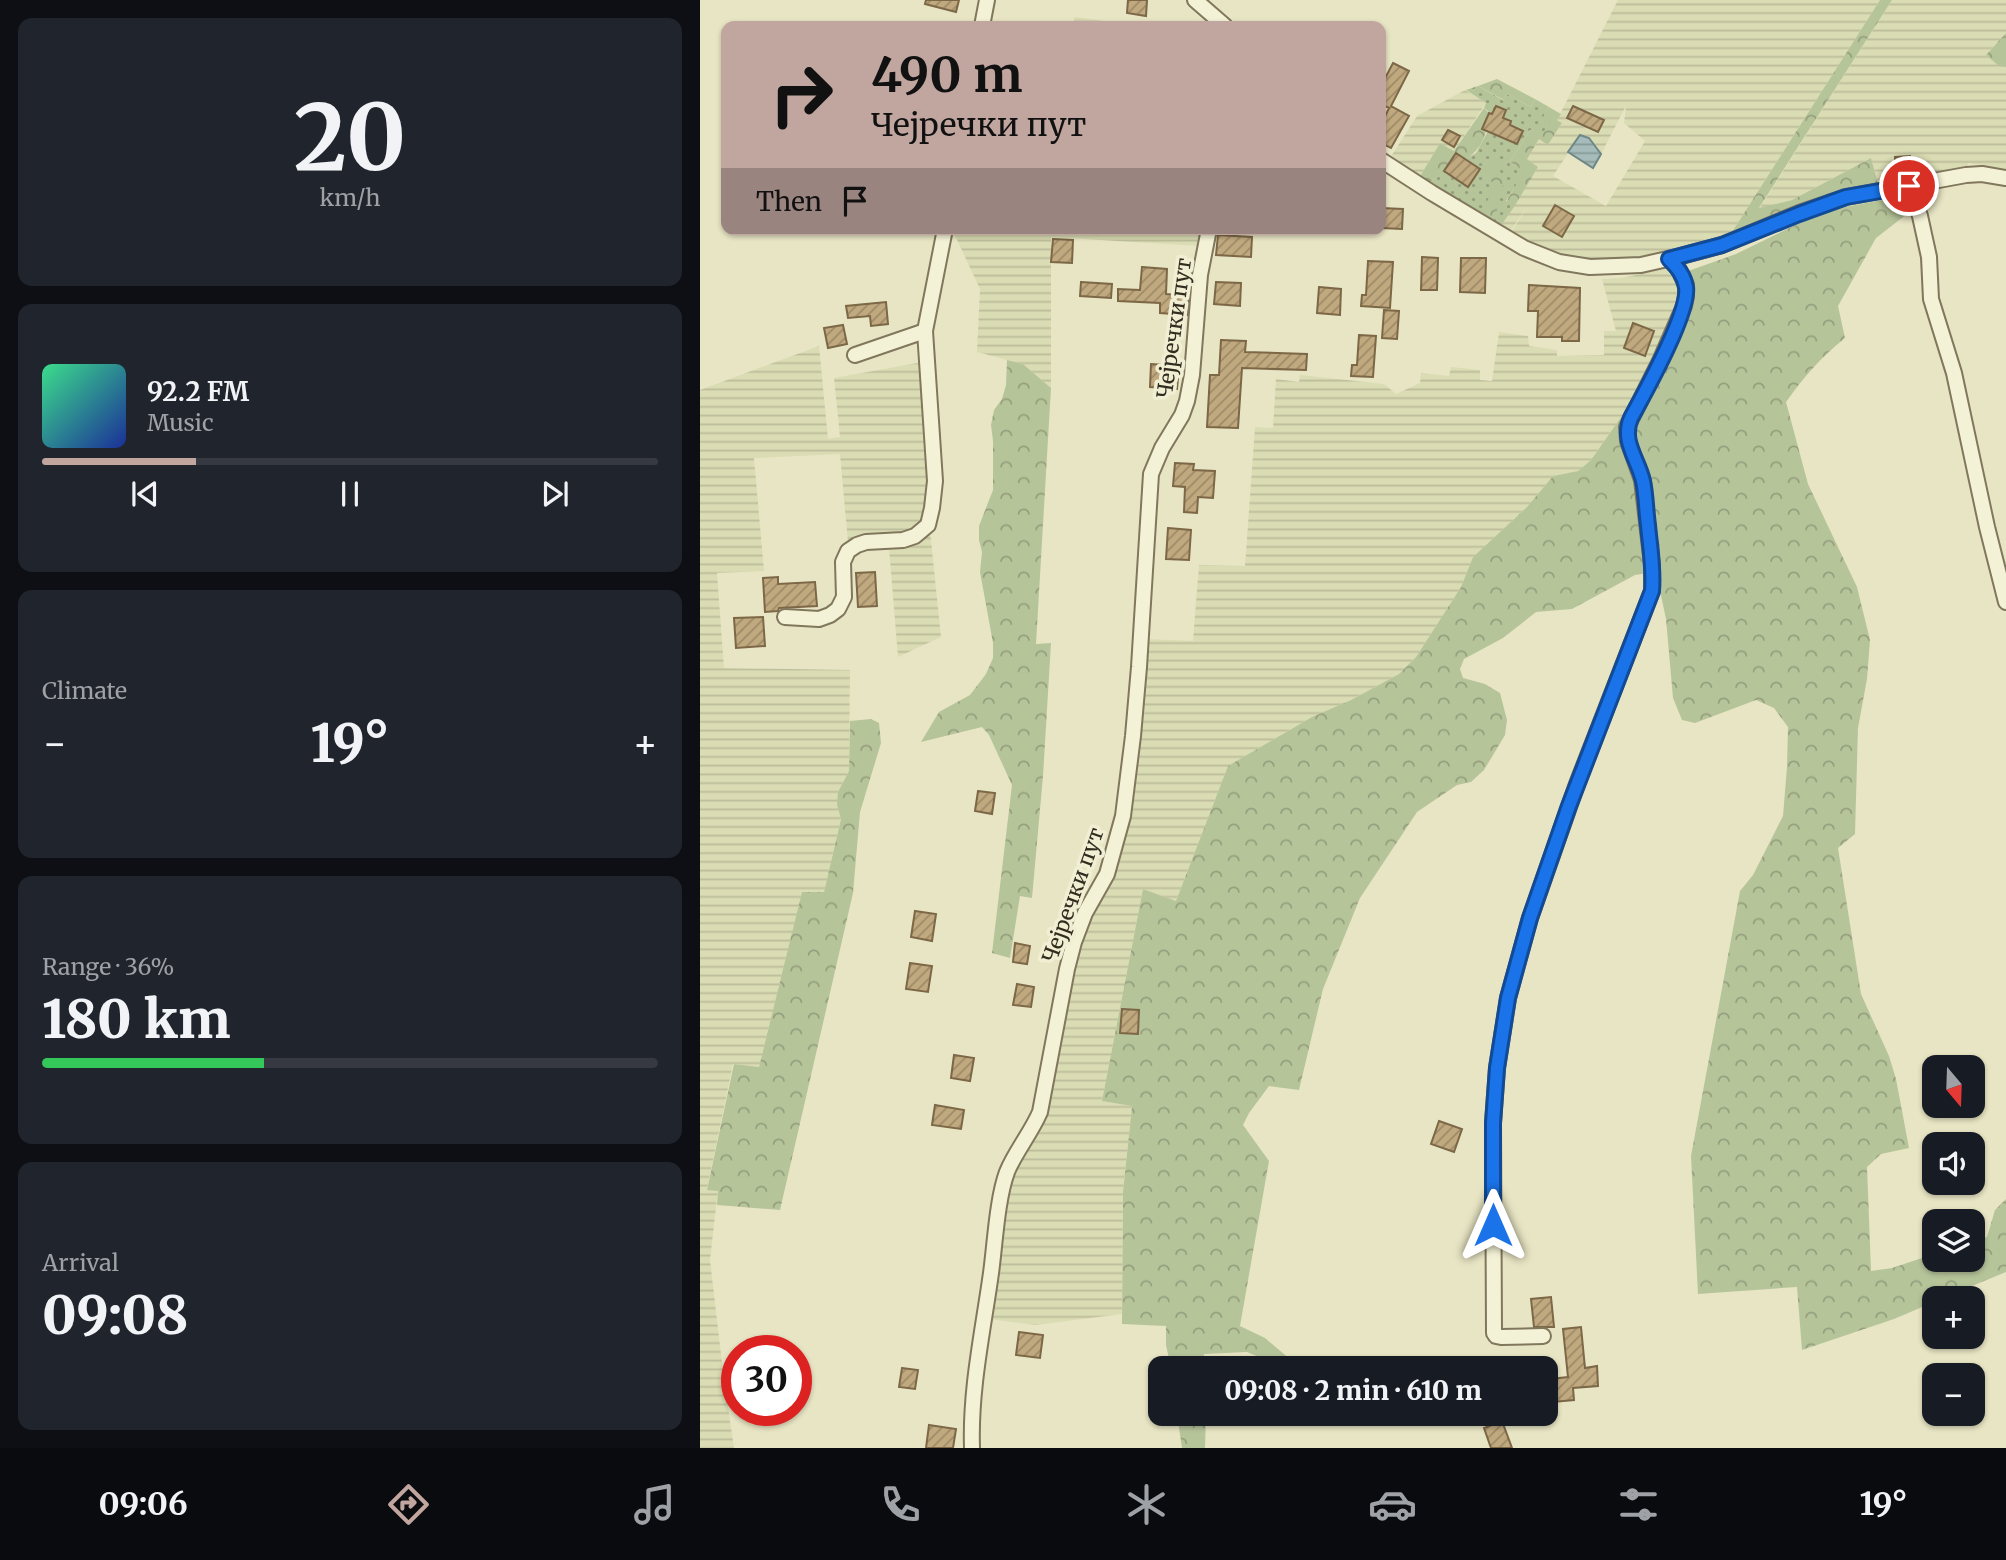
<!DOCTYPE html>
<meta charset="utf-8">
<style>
:root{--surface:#171b24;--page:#20242c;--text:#f1f3f6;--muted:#9ea1a6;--line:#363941;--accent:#c1a59f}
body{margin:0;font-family:Merriweather,serif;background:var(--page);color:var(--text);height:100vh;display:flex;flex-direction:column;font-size:26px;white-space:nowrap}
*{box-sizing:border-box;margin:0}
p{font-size:23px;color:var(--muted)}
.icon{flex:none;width:38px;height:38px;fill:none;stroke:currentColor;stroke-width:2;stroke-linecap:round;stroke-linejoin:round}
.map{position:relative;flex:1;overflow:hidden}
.drawer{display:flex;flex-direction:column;gap:18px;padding:18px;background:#0d0f14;width:700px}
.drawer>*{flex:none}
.banner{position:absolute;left:21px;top:21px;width:665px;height:214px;border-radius:14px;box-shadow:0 2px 5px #0004;background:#c1a59f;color:#111;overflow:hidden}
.needle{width:46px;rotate:161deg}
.buttons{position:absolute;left:1222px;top:1055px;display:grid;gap:14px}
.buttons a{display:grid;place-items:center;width:63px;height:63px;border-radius:14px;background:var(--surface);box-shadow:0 2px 5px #0004;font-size:35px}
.speed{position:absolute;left:21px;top:1335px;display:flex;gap:14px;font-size:35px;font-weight:700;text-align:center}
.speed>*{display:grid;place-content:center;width:91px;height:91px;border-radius:50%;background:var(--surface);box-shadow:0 2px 5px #0004;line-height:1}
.speed .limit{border:10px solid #d22;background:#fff;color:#111}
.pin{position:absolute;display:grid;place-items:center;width:60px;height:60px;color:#fff;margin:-30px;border:4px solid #fff;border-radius:50%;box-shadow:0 2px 7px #0007}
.me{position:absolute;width:77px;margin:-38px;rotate:0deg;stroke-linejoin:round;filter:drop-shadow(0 0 5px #0008)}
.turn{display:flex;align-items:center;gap:24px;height:147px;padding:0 35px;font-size:32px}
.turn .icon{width:91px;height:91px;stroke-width:2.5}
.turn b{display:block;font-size:49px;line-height:60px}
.then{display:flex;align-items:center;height:66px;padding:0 35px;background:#0003;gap:14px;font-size:26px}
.big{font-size:52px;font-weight:800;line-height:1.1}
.drawer .card{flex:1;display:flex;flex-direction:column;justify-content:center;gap:10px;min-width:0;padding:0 24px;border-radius:14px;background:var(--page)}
.drawer .dial{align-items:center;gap:0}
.dial b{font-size:91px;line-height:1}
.song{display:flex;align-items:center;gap:21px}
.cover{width:84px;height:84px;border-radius:10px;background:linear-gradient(135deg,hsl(150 70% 55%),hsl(230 70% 35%))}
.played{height:7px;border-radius:4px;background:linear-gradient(90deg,var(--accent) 25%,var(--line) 25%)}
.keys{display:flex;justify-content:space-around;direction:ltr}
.heat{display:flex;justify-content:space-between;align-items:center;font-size:38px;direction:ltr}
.charge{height:10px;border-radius:5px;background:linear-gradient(90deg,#34c759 36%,var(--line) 0)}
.trip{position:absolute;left:448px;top:1356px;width:410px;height:70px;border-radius:14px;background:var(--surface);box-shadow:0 2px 5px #0004;font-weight:800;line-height:70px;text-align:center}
.menu{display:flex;height:112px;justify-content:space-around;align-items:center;background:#090b0e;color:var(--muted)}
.menu .icon{width:49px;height:49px}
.menu .active{color:var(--accent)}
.menu b{font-size:32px;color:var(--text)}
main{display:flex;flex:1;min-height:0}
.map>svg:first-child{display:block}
.farmland{fill:url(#farmland-rules);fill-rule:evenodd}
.grass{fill:url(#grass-dots)}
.forest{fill:url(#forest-crowns)}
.water{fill:url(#water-rules);stroke:#6e8888;stroke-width:2}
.building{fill:url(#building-hatch);stroke:#7c6746;stroke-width:2}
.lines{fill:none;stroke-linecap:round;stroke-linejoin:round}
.minor-casing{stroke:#80775d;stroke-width:18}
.minor{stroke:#f4f2d6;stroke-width:14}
.route-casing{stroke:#114b97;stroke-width:18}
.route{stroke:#1a73e8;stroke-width:12}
.labels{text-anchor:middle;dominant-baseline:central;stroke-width:7;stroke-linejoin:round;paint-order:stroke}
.street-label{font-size:21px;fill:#322c1f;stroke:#f0eed3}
</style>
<main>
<section class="drawer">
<div class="card dial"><b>20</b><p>km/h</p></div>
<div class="card">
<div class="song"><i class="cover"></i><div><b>92.2 FM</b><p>Music</p></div></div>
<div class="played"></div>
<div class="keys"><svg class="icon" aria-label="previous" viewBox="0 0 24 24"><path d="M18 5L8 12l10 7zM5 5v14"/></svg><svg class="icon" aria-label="pause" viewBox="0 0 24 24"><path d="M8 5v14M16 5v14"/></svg><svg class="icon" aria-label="next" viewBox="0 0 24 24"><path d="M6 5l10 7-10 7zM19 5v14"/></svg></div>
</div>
<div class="card"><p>Climate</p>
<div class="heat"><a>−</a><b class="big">19°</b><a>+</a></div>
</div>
<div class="card"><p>Range · 36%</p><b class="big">180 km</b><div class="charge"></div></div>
<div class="card"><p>Arrival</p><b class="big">09:08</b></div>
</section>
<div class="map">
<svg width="1306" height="1448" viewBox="0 0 1306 1448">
<defs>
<pattern id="farmland-rules" width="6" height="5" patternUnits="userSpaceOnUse" patternTransform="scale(1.75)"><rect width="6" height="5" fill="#dadcb3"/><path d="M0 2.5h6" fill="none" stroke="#bcbd9a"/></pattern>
<pattern id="grass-dots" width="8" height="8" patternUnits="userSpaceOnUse" patternTransform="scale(1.75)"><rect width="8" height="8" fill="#b6c49a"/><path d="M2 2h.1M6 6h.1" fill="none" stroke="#959f7d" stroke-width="1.8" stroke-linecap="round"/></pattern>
<pattern id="forest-crowns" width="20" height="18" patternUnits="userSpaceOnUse" patternTransform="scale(1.75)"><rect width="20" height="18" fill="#b6c49a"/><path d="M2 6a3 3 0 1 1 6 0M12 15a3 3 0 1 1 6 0" fill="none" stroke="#959f7d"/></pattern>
<pattern id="water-rules" width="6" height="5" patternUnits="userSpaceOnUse" patternTransform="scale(1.75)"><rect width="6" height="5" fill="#a5bcba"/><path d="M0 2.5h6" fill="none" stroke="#879997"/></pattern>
<pattern id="building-hatch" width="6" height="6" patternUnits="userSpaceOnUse" patternTransform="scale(1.75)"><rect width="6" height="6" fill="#c1a97f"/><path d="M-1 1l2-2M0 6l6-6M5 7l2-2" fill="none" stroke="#9d8a67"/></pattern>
</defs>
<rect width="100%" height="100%" fill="#e8e5c4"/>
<path class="farmland" d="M 918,0 L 1180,0 L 1025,243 L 945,263 L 861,259 L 810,234 L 828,206 L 809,233 L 800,227 L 838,167 L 826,159 L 839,139 L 849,144 L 862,123 L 857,120 ZM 926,106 L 924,123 L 945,141 L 906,206 L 853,176 L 880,135 L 894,144 L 897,150 L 901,154 Z
M 1192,0 L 1306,0 L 1306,33 L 1286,55 L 1299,65 L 1306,67 L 1306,170 L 1268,163 L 1266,175 L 1180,191 L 1171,158 L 1092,200 L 1059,209 Z
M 374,17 L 441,26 L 374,26 Z
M 765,90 L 786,103 L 754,151 L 740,143 L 719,178 L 690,158 L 717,116 Z
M 252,229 L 502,229 L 500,246 L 351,237 L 351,388 L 323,364 L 277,352 L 280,289 Z
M 966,269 L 973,271 L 979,283 L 981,297 L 974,324 L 933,400 L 891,460 L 878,471 L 853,476 L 827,507 L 773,557 L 761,587 L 716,657 L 699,674 L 651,700 L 612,717 L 528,766 L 476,901 L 443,889 L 402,1101 L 432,1105 L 423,1192 L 422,1314 L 335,1325 L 289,1319 L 306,1186 L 335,1132 L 370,969 L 389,915 L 412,875 L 447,639 L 493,641 L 499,565 L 545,566 L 555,427 L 573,428 L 576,379 L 599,382 L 600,375 L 684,384 L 696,394 L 720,383 L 721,373 L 749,376 L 751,367 L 780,370 L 780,380 L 792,381 L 799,332 L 828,336 L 829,346 L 857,350 L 857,356 L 904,355 L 904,331 L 916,331 L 902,279 L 921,278 Z
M 119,346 L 128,439 L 140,437 L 134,378 L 234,360 L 235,410 L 240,441 L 243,473 L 230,531 L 241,637 L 198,657 L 189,548 L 149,553 L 140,454 L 54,458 L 64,571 L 17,573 L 24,668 L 150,670 L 149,771 L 142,784 L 137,805 L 141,818 L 124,892 L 102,893 L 59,1067 L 33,1064 L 7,1189 L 18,1190 L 10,1260 L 24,1380 L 34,1448 L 0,1448 L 0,390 Z"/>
<path class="grass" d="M 778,86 L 803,100 L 807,94 L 831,107 L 835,99 L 849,107 L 844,116 L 851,121 L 841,137 L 830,130 L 810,162 L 825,171 L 806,201 L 814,207 L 800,227 L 729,183 L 744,171 L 776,153 L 788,131 L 817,144 L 823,131 L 810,125 L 811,121 L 803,118 L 806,110 L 796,106 L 792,114 L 784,108 L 786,103 L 766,90 Z"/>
<path class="forest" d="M 1180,0 L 1192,0 L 1059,208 L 1092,200 L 1171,158 L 1180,191 L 1025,243 Z
M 1306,33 L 1306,67 L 1299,66 L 1286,55 Z
M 797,79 L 835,99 L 831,107 L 807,94 L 804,100 L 778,86 Z
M 849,107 L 861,114 L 857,120 L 862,123 L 848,145 L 839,139 L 827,159 L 838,167 L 814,207 L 806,202 L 824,171 L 810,162 L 830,130 L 841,136 L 850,121 L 843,117 Z
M 784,108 L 789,113 C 785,162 761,157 729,183 L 719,178 L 740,143 L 754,151 Z
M 792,157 L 803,164 L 800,171 L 803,178 L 806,177 C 799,191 800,206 794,220 L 781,214 L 795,185 C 782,173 784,172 792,157 Z
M 1203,196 L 1207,214 L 1176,238 L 1138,306 L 1145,338 C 1121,357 1103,378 1086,402 L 1108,484 L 1157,587 L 1170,640 L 1167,679 L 1158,728 L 1155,834 L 1138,848 L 1161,994 L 1189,1056 L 1196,1079 L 1209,1148 L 1181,1154 L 1167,1167 L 1171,1271 L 1192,1268 L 1234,1254 L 1234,1260 L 1272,1260 L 1272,1242 L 1287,1237 L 1295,1210 L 1306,1199 L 1306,1272 L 1243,1298 L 1234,1298 L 1234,1302 L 1194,1319 L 1102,1350 L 1097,1287 L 998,1294 L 991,1156 L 1040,891 L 1053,875 L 1083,816 L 1087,767 L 1088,727 L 1074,708 L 1056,700 L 995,723 L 982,720 L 973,698 L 966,619 L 956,572 L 935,575 L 872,609 L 836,612 L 803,638 L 764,659 L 760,669 L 763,678 L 785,684 L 800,693 L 807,720 L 805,735 L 784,770 L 771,782 L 757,785 L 717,812 L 660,898 L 623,989 L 599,1090 L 569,1086 L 549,1113 L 543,1125 L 569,1161 L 540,1326 L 565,1338 L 591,1360 L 585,1368 L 547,1352 L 504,1354 L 504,1368 L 471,1368 L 466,1345 L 466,1326 L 422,1324 L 423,1192 L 432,1106 L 402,1101 L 443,889 L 476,901 L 528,766 L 612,717 L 651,700 L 699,674 L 716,657 L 761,587 L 773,557 L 827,507 L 853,476 L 878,471 L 891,460 L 933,400 L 957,357 L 981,297 L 977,275 L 1036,254 L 1110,218 L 1145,207 Z
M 307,360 L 323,364 L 351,388 L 336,644 L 351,643 L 343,776 L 332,898 L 320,896 L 310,958 L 292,953 L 312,785 L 289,735 L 282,727 L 221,742 L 239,712 L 270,695 L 286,674 L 293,658 L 293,643 L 280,572 L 282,552 L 279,540 L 279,526 L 293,490 L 293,441 L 291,425 L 294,410 L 302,399 L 306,385 Z
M 171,719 L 179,723 L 181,743 L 160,812 L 153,893 L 80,1210 L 17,1205 L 18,1191 L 7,1190 L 34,1064 L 59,1067 L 102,892 L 124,892 L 141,819 L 137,805 L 138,792 L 149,771 L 150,721 Z
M 477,1414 L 506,1414 L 505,1448 L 482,1448 Z"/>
<path class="water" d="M 880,135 L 889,138 L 901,154 L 893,168 L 868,152 Z"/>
<path class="building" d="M 226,0 L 259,0 L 256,12 L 225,4 Z
M 428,0 L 447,0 L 446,16 L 427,13 Z
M 693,63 L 709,71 L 691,106 L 709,116 L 691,148 L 681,143 L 681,125 L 689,108 L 681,104 L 681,86 Z
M 796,106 L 806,110 L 803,118 L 811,121 L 810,125 L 823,131 L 817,144 L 782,129 L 789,113 L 792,114 Z
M 873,106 L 904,120 L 898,132 L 867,118 Z
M 748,130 L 760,136 L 754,147 L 742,140 Z
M 756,153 L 780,169 L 768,187 L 744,171 Z
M 1210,156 L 1212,170 L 1196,172 L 1195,157 Z
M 855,205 L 874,216 L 862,237 L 843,226 Z
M 681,208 L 703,209 L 702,229 L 681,228 Z
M 518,235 L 552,237 L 551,257 L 516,255 Z
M 353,239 L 373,240 L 372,263 L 351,262 Z
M 722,257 L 738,258 L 737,290 L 721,290 Z
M 761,258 L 786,258 L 785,293 L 760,292 Z
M 668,261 L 693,262 L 690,308 L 661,306 L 662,295 L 666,295 Z
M 442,267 L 467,269 L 466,294 L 489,296 L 487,315 L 460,313 L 460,303 L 418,301 L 418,289 L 440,290 Z
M 381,282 L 412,284 L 411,298 L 380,296 Z
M 516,282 L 541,283 L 540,306 L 514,304 Z
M 829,285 L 880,288 L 879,341 L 862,341 L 862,337 L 837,337 L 838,311 L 828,311 Z
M 619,287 L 641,289 L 640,315 L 617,313 Z
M 186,302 L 188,324 L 171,326 L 170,316 L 148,318 L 146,306 Z
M 684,310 L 699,311 L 697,339 L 682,338 Z
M 933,323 L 954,331 L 945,356 L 924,348 Z
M 143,325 L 147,344 L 128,348 L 124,328 Z
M 659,335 L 676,336 L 673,377 L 651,376 L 652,365 L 657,365 Z
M 521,340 L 546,341 L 545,352 L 607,354 L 606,370 L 542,368 L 538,428 L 507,427 L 510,375 L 519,375 Z
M 451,364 L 479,366 L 477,389 L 450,387 Z
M 475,463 L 494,464 L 493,470 L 515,471 L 513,498 L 498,497 L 497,513 L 484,512 L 485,487 L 473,486 Z
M 468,528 L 491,530 L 489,560 L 466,559 Z
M 175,572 L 177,606 L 158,607 L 156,573 Z
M 78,577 L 78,584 L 115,582 L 117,606 L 79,608 L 78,611 L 65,612 L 63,578 Z
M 63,617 L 65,646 L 36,648 L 34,618 Z
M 278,791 L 295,793 L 292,814 L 275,811 Z
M 215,911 L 236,914 L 232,941 L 211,937 Z
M 315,943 L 330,946 L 327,964 L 313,962 Z
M 210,963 L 232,966 L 228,992 L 206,989 Z
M 317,984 L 334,987 L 331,1007 L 313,1005 Z
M 422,1009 L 439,1010 L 438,1034 L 420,1033 Z
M 254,1055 L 274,1058 L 270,1081 L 251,1078 Z
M 235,1105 L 264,1110 L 261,1129 L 232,1125 Z
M 739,1121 L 762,1129 L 754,1152 L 731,1144 Z
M 851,1297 L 854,1327 L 834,1327 L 831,1299 Z
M 881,1327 L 885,1368 L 897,1366 L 898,1386 L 873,1388 L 874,1400 L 853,1402 L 851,1379 L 868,1377 L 863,1329 Z
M 319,1332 L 343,1335 L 340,1358 L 316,1355 Z
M 202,1368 L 218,1370 L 215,1389 L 199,1387 Z
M 802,1421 L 812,1448 L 791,1448 L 784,1428 Z
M 229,1425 L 256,1429 L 253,1448 L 226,1448 Z"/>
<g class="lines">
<g class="minor-casing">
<path id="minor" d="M 495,0 L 525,26
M 282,26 L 287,0
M 681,160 L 732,193 L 824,248 L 859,262 L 890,267 L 941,265 L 981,256 L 1022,245 L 1099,213 L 1146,197 L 1266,175 L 1282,174 L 1306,178
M 1209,186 L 1220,216 L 1229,257 L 1231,299 L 1254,373 L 1287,527 L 1306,602
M 155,355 L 225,331
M 85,617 L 119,619 L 130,615 L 138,609 L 144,597 L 143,562 L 148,551 L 157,545 L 166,542 L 203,540 L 215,536 L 228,525 L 232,508 L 235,481 L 225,331 L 245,229
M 843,1336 L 801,1337 L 796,1336 L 794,1333 L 793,1123 L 797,1068 L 808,998 L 830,918 L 877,784 L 952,591 L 952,565 L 942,480 L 928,441 L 927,427 L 960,361 L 984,306 L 986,296 L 986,285 L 978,268 L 969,259
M 272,1448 C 270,1389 283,1331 291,1273 C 295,1244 297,1199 307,1172 C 315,1152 331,1133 340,1112 L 367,969 L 374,942 L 385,913 L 407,874 L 423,816 L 433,736 L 439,667 L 451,474 L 462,448 L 482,415 L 487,401 L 492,375 L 500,275 L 509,229"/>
</g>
<use href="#minor" class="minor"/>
</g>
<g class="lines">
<g class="route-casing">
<path id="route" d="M 793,1225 L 793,1123 L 797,1068 L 808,998 L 830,918 L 869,806 L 952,591 C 954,569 950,547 948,525 C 946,511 946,495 943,481 C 938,459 921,441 931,418 C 944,394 990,312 986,287 C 984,275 977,267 969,259 L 1022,245 L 1099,214 L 1146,197 L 1209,186"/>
</g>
<use href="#route" class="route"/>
</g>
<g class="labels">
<g class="street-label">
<text transform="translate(474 328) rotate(-82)">Чејречки пут</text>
<text transform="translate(373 895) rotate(-70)">Чејречки пут</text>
</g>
</g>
</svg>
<div class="buttons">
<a><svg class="needle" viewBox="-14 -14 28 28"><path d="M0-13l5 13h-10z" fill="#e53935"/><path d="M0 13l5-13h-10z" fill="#9ea1a6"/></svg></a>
<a><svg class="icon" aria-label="sound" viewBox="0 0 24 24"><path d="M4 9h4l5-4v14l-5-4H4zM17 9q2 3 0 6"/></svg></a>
<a><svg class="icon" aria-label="layers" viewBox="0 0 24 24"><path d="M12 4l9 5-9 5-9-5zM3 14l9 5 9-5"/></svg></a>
<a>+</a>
<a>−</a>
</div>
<div class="speed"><div class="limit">30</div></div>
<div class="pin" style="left:1209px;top:186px;background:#d93025"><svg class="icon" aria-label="arrive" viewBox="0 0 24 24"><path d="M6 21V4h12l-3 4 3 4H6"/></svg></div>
<svg class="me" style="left:793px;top:1225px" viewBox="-20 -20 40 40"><path d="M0-17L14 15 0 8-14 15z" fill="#1a73e8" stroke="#fff" stroke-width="4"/></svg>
<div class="trip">09:08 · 2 min · 610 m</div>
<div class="banner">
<div class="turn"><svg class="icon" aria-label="right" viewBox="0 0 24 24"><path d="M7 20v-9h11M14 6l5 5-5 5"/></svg><div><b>490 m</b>Чејречки пут</div></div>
<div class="then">Then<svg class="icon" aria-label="arrive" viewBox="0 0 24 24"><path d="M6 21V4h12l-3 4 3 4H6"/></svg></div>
</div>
</div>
</main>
<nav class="menu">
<b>09:06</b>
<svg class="icon active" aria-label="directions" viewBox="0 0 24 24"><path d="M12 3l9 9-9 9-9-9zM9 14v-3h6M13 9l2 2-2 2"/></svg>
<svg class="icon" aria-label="music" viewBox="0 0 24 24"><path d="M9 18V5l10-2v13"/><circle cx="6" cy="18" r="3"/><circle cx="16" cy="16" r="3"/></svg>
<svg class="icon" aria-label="phone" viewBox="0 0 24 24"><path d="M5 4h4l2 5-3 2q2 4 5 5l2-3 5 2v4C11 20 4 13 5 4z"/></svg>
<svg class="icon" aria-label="climate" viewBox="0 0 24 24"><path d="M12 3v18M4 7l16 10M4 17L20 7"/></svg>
<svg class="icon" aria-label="car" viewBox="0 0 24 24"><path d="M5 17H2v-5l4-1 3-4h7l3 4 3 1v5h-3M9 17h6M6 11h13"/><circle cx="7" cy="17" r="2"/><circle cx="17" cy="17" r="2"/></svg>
<svg class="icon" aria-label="filters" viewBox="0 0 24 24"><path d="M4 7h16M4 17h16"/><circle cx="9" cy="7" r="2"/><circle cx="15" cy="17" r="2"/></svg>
<b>19°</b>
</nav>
